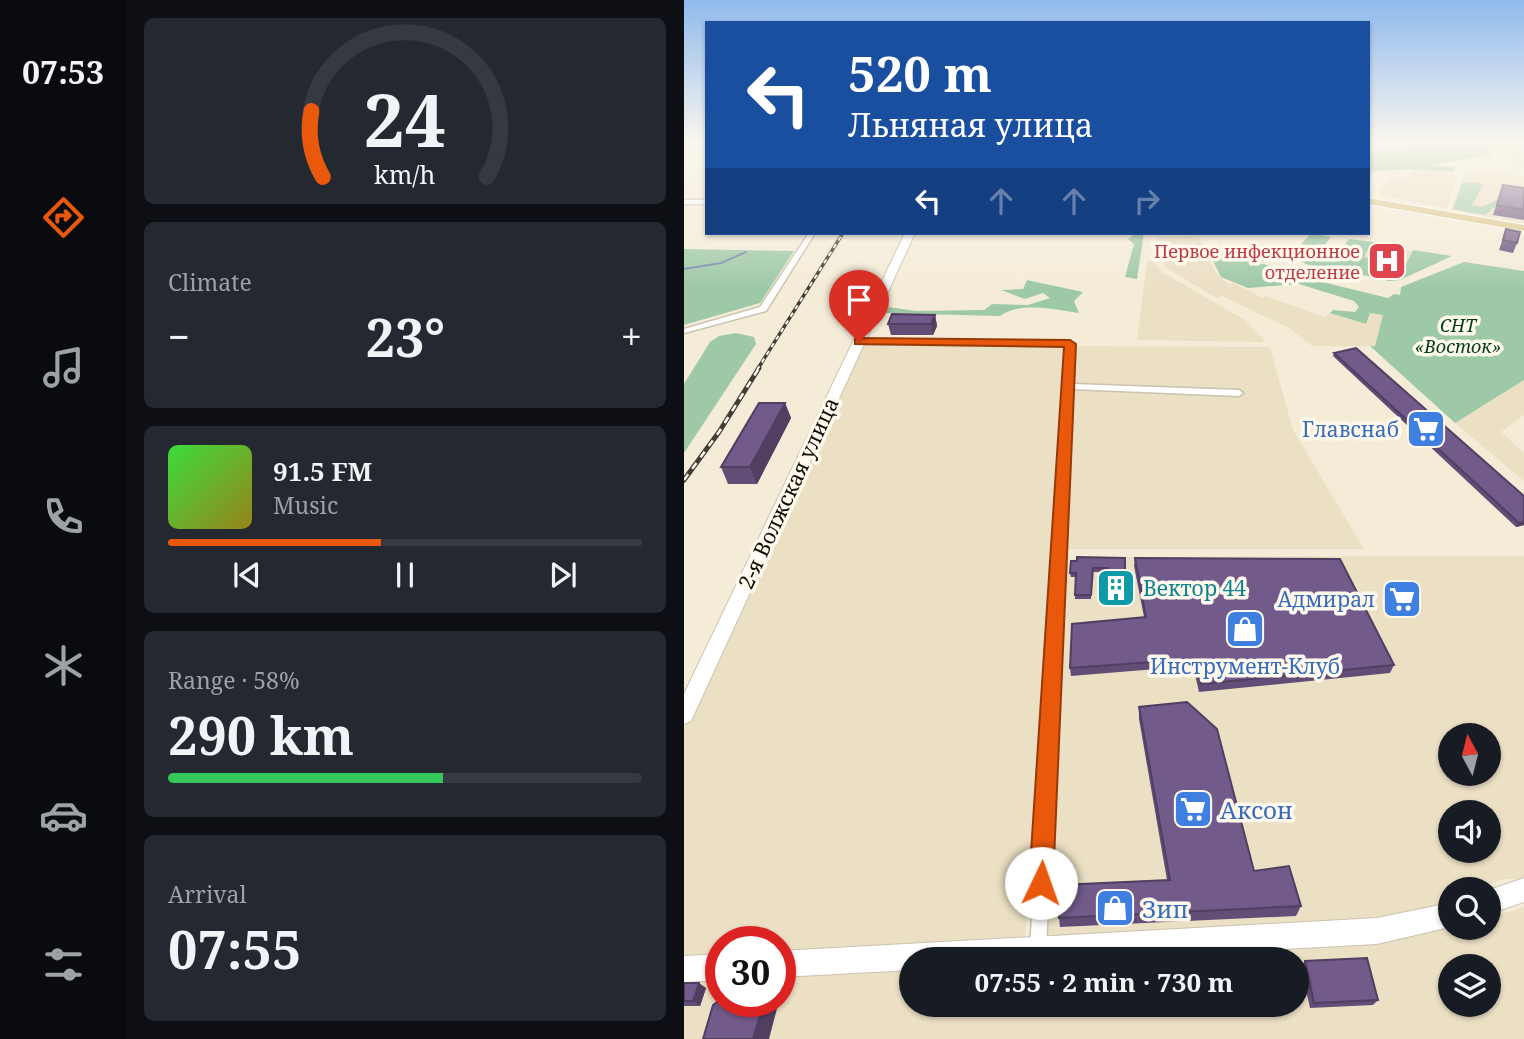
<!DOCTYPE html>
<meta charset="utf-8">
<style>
:root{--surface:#171b24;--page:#242831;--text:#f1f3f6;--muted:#9ea1a6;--line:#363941;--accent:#ea580c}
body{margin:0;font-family:"Noto Serif",serif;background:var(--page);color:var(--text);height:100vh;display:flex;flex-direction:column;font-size:26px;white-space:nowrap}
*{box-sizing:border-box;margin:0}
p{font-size:23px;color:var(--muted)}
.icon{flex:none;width:38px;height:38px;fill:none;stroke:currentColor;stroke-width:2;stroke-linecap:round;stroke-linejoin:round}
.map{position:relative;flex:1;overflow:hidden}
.panel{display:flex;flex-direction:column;gap:18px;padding:18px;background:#0d0f14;width:558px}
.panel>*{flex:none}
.hud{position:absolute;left:21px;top:21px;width:665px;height:214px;border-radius:0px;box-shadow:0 2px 5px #0004;background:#1a4fa0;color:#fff;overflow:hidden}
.needle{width:46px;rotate:353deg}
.buttons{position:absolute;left:754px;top:723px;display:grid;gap:14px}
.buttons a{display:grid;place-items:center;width:63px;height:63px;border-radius:50%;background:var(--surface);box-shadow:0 2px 5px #0004;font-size:35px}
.speed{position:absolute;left:21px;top:926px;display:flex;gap:14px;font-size:35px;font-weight:700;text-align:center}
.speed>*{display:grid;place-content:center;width:91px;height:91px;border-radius:50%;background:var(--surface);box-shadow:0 2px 5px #0004;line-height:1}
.speed .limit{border:10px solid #d22;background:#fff;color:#111}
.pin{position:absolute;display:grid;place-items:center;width:60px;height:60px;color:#fff;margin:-72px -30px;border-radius:50% 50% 50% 0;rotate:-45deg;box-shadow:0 0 7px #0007}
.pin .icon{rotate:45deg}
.me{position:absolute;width:77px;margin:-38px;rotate:3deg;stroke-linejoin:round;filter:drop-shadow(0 0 5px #0008)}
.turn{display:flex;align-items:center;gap:24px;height:147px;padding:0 28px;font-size:32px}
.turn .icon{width:91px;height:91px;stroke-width:2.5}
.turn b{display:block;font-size:49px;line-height:60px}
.lanes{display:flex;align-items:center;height:66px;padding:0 28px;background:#0003;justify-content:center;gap:35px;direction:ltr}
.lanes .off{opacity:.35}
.big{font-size:52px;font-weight:700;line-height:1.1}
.panel .widget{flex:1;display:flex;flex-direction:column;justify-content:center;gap:10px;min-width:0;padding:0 24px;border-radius:10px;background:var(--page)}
.panel .dial{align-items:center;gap:0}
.dial svg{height:182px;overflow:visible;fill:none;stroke:var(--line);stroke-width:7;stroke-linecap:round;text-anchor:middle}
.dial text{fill:var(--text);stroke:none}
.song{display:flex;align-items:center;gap:21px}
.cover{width:84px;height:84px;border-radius:10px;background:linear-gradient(135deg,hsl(120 70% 55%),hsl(50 70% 35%))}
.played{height:7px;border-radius:4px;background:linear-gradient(90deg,var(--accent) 45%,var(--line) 45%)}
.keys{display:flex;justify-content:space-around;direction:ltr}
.heat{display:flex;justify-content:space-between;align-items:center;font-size:38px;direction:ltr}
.charge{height:10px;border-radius:5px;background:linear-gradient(90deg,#34c759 58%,var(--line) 0)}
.trip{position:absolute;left:215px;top:947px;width:410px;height:70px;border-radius:35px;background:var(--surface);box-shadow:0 2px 5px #0004;font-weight:700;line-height:70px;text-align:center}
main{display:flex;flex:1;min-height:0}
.tab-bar{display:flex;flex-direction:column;width:126px;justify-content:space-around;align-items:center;background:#090b0e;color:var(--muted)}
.tab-bar .icon{width:49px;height:49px}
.tab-bar .selected{color:var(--accent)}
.tab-bar b{font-size:32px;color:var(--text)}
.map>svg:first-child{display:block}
.built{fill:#ebdfc4;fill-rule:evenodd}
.green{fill:#9ec9a7}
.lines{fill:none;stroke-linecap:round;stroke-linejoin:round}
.stream{stroke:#7b8caf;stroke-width:2}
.street-casing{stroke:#cbc2af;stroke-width:3}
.secondary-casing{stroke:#cbc2af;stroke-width:2}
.primary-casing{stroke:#fff;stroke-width:2}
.street{fill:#fff;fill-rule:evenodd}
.secondary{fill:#fff;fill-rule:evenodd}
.primary{fill:#dac586;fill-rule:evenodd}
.rail-far1-casing{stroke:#423e35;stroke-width:3.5}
.rail-casing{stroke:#423e35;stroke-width:5}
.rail-far1{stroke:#fff9ed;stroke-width:2;stroke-dasharray:4.5;stroke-linecap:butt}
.rail{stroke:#fff9ed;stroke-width:2.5;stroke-dasharray:7;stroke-linecap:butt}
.wall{fill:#624d77}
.shaded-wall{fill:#503f61}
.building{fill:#725a8a;stroke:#503f61;stroke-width:2}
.route{fill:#ea580c;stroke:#983908;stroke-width:2}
.labels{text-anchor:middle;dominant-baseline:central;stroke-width:7;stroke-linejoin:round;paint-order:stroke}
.far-health-label{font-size:18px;fill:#be3a42;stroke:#fff9ed;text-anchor:end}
.far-park-label{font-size:18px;font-style:italic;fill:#003d18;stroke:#fff9ed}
.shop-label{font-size:21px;fill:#366cbe;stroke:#fff9ed;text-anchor:end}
.street-label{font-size:21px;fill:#100d07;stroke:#fff9ed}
.culture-label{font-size:21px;fill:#0d838f;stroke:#fff9ed;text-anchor:start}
.near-shop-label{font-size:24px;fill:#366cbe;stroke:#fff9ed;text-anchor:start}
</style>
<main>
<nav class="tab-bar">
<b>07:53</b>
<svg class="icon selected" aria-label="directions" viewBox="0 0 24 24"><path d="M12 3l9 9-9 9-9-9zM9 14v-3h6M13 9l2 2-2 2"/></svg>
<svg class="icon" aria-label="music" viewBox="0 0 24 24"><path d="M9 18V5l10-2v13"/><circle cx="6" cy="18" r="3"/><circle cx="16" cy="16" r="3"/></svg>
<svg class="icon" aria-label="phone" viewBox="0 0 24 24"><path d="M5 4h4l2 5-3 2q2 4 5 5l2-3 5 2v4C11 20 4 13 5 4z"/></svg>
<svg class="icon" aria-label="climate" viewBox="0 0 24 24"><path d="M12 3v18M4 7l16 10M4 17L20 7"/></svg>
<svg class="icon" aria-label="car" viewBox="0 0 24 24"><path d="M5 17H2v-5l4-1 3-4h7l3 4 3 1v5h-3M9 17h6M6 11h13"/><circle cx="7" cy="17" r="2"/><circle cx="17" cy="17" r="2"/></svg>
<svg class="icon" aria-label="filters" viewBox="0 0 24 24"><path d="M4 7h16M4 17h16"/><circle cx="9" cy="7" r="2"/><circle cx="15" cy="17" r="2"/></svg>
</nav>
<section class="panel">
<div class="widget dial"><svg viewBox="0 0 100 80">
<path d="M14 69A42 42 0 1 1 86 69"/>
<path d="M14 69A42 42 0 0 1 9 40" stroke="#ea580c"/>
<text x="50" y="56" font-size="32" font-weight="700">24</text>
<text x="50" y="72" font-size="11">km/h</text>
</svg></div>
<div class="widget"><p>Climate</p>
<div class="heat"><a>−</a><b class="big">23°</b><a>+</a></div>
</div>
<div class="widget">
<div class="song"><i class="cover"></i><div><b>91.5 FM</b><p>Music</p></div></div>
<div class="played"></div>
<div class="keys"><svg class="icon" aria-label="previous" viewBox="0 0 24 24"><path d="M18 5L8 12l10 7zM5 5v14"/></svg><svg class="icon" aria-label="pause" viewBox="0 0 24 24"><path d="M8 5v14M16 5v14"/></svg><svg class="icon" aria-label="next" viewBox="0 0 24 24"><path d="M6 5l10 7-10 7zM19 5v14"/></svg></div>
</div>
<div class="widget"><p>Range · 58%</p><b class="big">290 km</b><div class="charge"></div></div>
<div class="widget"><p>Arrival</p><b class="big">07:55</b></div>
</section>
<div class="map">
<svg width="840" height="1039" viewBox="0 0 840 1039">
<rect width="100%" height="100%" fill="#f5ecd8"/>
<path class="built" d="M 799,143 L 840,143 L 840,168 L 816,155 Z
M 731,169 L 774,175 L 763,208 L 695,195 L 704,179 L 724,179 Z
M 799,169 L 840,176 L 840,223 L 767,210 L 779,176 L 786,171 Z
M 514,236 L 532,273 L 545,285 L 550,283 L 578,298 L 582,296 L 640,317 L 646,313 L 681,324 L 685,313 L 699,315 L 691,346 L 628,346 L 605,328 L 538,296 L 533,298 L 482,268 L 479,261 L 483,260 L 474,237 Z
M 681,242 L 742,254 L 736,268 L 662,268 Z
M 463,261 L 469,261 L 478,272 L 561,320 L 582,342 L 453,340 Z
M 177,345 L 586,347 L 609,430 L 680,549 L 384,549 L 370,552 L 341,940 L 96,951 L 96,942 L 37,942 L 37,953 L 0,955 L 0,727 Z
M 840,380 L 840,415 L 817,432 L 840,453 L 840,481 L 771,423 Z
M 840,556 L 840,879 L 819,879 L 793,889 L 766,889 L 766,903 L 762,909 L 707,921 L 373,940 L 364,936 L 361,927 L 379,568 L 386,561 L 396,557 ZM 766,735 L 805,735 L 805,774 L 766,774 ZM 766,812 L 805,812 L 805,850 L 766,850 Z
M 840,907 L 840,1039 L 0,1039 L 0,980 L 37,978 L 37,1001 L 96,1001 L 96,975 L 227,968 L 228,1004 L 612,1004 L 612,959 L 393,959 L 706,941 L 767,928 L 805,928 L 805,918 ZM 766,966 L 805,966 L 805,1004 L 766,1004 Z"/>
<path class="green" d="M 725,143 L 799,143 L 808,155 L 748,165 L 772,167 L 768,172 L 727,169 L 684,172 L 684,153 L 687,151 L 727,148 Z
M 792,182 L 799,185 L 788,205 L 798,207 L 812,200 L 840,204 L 840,213 L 809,208 L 801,215 L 769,209 L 778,183 Z
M 452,233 L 460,233 L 453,279 L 441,277 L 450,244 L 444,239 Z
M 627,233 L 647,237 L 630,258 L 649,262 L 665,239 L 698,243 L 698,249 L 685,247 L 680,257 L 721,266 L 729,250 L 768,256 L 716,280 L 705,281 L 662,271 L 649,272 L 630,268 L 607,256 Z
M 535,248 L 542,256 L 616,272 L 622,278 L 704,298 L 710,294 L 716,295 L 717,287 L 780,262 L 840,271 L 840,380 L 771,423 L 686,346 L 691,346 L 699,315 L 686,313 L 682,324 L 646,313 L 649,310 L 671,312 L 675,307 L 670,301 L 615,284 L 564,288 L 537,277 L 527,257 L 531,249 Z
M 0,249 L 110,251 L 76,303 L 0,325 Z
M 343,280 L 399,292 L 390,301 L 395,313 C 372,310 336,301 316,316 L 200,313 L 205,307 L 232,311 L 300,310 L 308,304 L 344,305 L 366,298 L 359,293 L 341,299 L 317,290 L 339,289 Z
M 52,333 L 70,337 L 72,344 L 0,453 L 0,384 L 26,342 L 35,336 Z"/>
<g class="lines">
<path class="stream" d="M 0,269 L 37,263 L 62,252"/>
<g class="street-casing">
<path id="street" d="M 0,200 L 23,200 L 23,204 L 0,204 Z
M 125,233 L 131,233 L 82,311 L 0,333 L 0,329 L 76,307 Z
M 172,340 L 386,342 L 390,344 L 388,384 L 555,390 L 559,393 L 555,396 L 388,389 L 362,950 L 360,956 L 354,958 L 348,956 L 346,950 L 382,346 L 175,344 L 171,342 Z"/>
</g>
<g class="secondary-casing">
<path id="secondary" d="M 221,233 L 231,233 L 7,721 L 0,724 L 0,694 Z
M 840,878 L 840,902 L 805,914 L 805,890 Z
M 766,903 L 766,927 L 693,944 L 416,959 L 228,959 L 228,970 L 96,977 L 96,951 L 693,918 Z
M 37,954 L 37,980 L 0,982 L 0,956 Z"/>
</g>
<g class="primary-casing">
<path id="primary" d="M 684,198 L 840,225 L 840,231 L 684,204 Z"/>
</g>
<use href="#street" class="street"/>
<use href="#secondary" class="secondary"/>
<use href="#primary" class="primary"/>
<g class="rail-far1-casing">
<path id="rail-far1" d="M 73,370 L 159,233"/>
</g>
<g class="rail-casing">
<path id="rail" d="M 0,480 L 35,432 L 75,368"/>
</g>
<use href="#rail-far1" class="rail-far1"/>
<use href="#rail" class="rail"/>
</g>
<path class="wall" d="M 819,185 L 840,188 L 840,220 L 809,215 Z
M 822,229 L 833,243 L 829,253 L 815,250 Z
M 251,315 L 253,326 L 249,335 L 207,335 L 204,324 Z
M 650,353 L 840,525 L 832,527 L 649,356 Z
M 101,403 L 107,418 L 73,484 L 44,484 L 37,467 Z
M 441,558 L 441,602 L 423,602 L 424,572 L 409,572 L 407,599 L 391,599 L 392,577 L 387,577 L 386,573 Z
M 451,558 L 710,665 L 706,673 L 515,692 L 509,666 L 387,676 L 386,668 L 460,617 L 450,566 Z
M 455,707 L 570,871 L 617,906 L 612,916 L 376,927 L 375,918 L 483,880 L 455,719 Z
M 621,961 L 694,1000 L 689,1005 L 626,1008 L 617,967 Z
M 0,983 L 22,988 L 16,1006 L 0,1006 Z"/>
<path class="shaded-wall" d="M 251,315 L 253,326 L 249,335 L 247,324 Z
M 101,403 L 107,418 L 73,484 L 66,467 Z
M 840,522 L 840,525 L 832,527 L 835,523 Z
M 15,983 L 22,988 L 16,1006 L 9,1001 Z
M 80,1001 L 95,1001 L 85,1039 L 69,1039 Z"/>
<path class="building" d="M 819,185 L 840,188 L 840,210 L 813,205 Z
M 822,229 L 836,232 L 833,243 L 819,240 Z
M 208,314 L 251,315 L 247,324 L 204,324 Z
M 672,348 L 840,496 L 840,522 L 835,523 L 650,353 Z
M 75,403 L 101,403 L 66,467 L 37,467 Z
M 393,557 L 441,558 L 441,598 L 423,598 L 424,568 L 409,568 L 407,595 L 391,595 L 392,573 L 386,573 L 387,561 L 393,561 Z
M 451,558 L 656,559 L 710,665 L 517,684 L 510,659 L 386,668 L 388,624 L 462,617 Z
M 503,702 L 533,729 L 570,871 L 605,866 L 617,906 L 375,918 L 375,885 L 486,880 L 455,707 Z
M 683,958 L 694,1000 L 630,1003 L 621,961 Z
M 0,983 L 15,983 L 9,1001 L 0,1001 Z
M 37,999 L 37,1001 L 80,1001 L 69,1039 L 19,1039 L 29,1005 Z"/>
<linearGradient id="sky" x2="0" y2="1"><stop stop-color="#8fbaee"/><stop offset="0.49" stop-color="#faf6ed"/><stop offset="1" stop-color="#faf6ed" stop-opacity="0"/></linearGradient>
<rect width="840" height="289" fill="url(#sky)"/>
<path class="route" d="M 175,338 L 386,340 L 392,344 L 369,883 L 366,891 L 357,895 L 349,891 L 345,883 L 380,347 L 171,344 L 171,339 Z"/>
<defs>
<g id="hospital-square" transform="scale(2.0125)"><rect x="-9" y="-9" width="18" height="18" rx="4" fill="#e0444e" stroke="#fff9ed"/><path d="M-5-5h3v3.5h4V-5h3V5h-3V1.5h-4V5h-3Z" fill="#fff"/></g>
<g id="supermarket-square" transform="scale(2.0125)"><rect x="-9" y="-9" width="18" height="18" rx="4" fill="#3f7fe0" stroke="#fff9ed"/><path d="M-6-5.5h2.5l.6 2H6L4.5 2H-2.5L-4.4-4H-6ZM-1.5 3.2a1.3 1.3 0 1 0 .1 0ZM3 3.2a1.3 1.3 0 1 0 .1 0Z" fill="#fff"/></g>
<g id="building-square" transform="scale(2.0125)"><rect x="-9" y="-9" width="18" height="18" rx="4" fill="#0f9aa8" stroke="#fff9ed"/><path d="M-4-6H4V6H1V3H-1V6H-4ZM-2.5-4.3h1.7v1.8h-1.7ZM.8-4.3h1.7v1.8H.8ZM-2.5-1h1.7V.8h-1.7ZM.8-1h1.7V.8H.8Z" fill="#fff"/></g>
<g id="shop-square" transform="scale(2.0125)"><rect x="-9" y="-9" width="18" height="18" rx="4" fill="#3f7fe0" stroke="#fff9ed"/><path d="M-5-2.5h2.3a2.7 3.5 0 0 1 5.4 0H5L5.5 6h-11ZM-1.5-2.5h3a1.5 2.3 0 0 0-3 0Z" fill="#fff"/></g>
</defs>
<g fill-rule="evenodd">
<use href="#hospital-square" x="703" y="261"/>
<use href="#supermarket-square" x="742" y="429"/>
<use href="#building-square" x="432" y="588"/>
<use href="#supermarket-square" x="718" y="599"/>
<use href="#shop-square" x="561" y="629"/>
<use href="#supermarket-square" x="509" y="809"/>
<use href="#shop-square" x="431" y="908"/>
</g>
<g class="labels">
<g class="far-health-label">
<text x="676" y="251">Первое инфекционное<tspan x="676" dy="21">отделение</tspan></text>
</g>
<g class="far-park-label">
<text x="774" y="325">СНТ<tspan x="774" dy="21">«Восток»</tspan></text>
</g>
<g class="shop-label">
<text x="715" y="429">Главснаб</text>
<text x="691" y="599">Адмирал</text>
<text x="561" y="666" text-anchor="middle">Инструмент-Клуб</text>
</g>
<g class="street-label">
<text transform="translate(104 493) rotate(-65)">2-я Волжская улица</text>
</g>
<g class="culture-label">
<text x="459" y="588">Вектор 44</text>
</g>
<g class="near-shop-label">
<text x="536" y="809">Аксон</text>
<text x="458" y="908">Зип</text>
</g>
</g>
</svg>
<div class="buttons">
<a><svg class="needle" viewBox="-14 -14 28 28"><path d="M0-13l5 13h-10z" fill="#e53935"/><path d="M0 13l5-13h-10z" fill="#9ea1a6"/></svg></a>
<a><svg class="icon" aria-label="sound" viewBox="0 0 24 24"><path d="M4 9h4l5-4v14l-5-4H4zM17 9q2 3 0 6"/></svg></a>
<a><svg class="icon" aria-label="search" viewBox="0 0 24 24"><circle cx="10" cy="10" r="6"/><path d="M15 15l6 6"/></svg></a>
<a><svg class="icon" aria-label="layers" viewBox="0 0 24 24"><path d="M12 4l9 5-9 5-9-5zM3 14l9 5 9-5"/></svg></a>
</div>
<div class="speed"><div class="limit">30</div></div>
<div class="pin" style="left:175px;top:342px;background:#d93025"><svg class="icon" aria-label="arrive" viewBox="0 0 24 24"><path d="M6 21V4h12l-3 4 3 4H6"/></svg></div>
<svg class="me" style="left:357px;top:883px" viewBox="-20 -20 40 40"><circle r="19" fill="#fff"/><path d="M0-13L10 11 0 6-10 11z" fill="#ea580c"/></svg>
<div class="trip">07:55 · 2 min · 730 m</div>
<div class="hud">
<div class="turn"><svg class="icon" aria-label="left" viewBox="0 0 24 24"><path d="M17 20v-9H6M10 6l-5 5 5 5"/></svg><div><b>520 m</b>Льняная улица</div></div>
<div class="lanes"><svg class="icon" aria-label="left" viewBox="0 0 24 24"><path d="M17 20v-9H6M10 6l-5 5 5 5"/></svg><svg class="icon off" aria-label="ahead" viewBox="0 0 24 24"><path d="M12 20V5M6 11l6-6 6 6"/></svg><svg class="icon off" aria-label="ahead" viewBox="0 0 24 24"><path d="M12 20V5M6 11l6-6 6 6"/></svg><svg class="icon off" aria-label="right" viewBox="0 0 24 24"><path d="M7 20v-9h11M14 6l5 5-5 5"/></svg></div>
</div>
</div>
</main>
